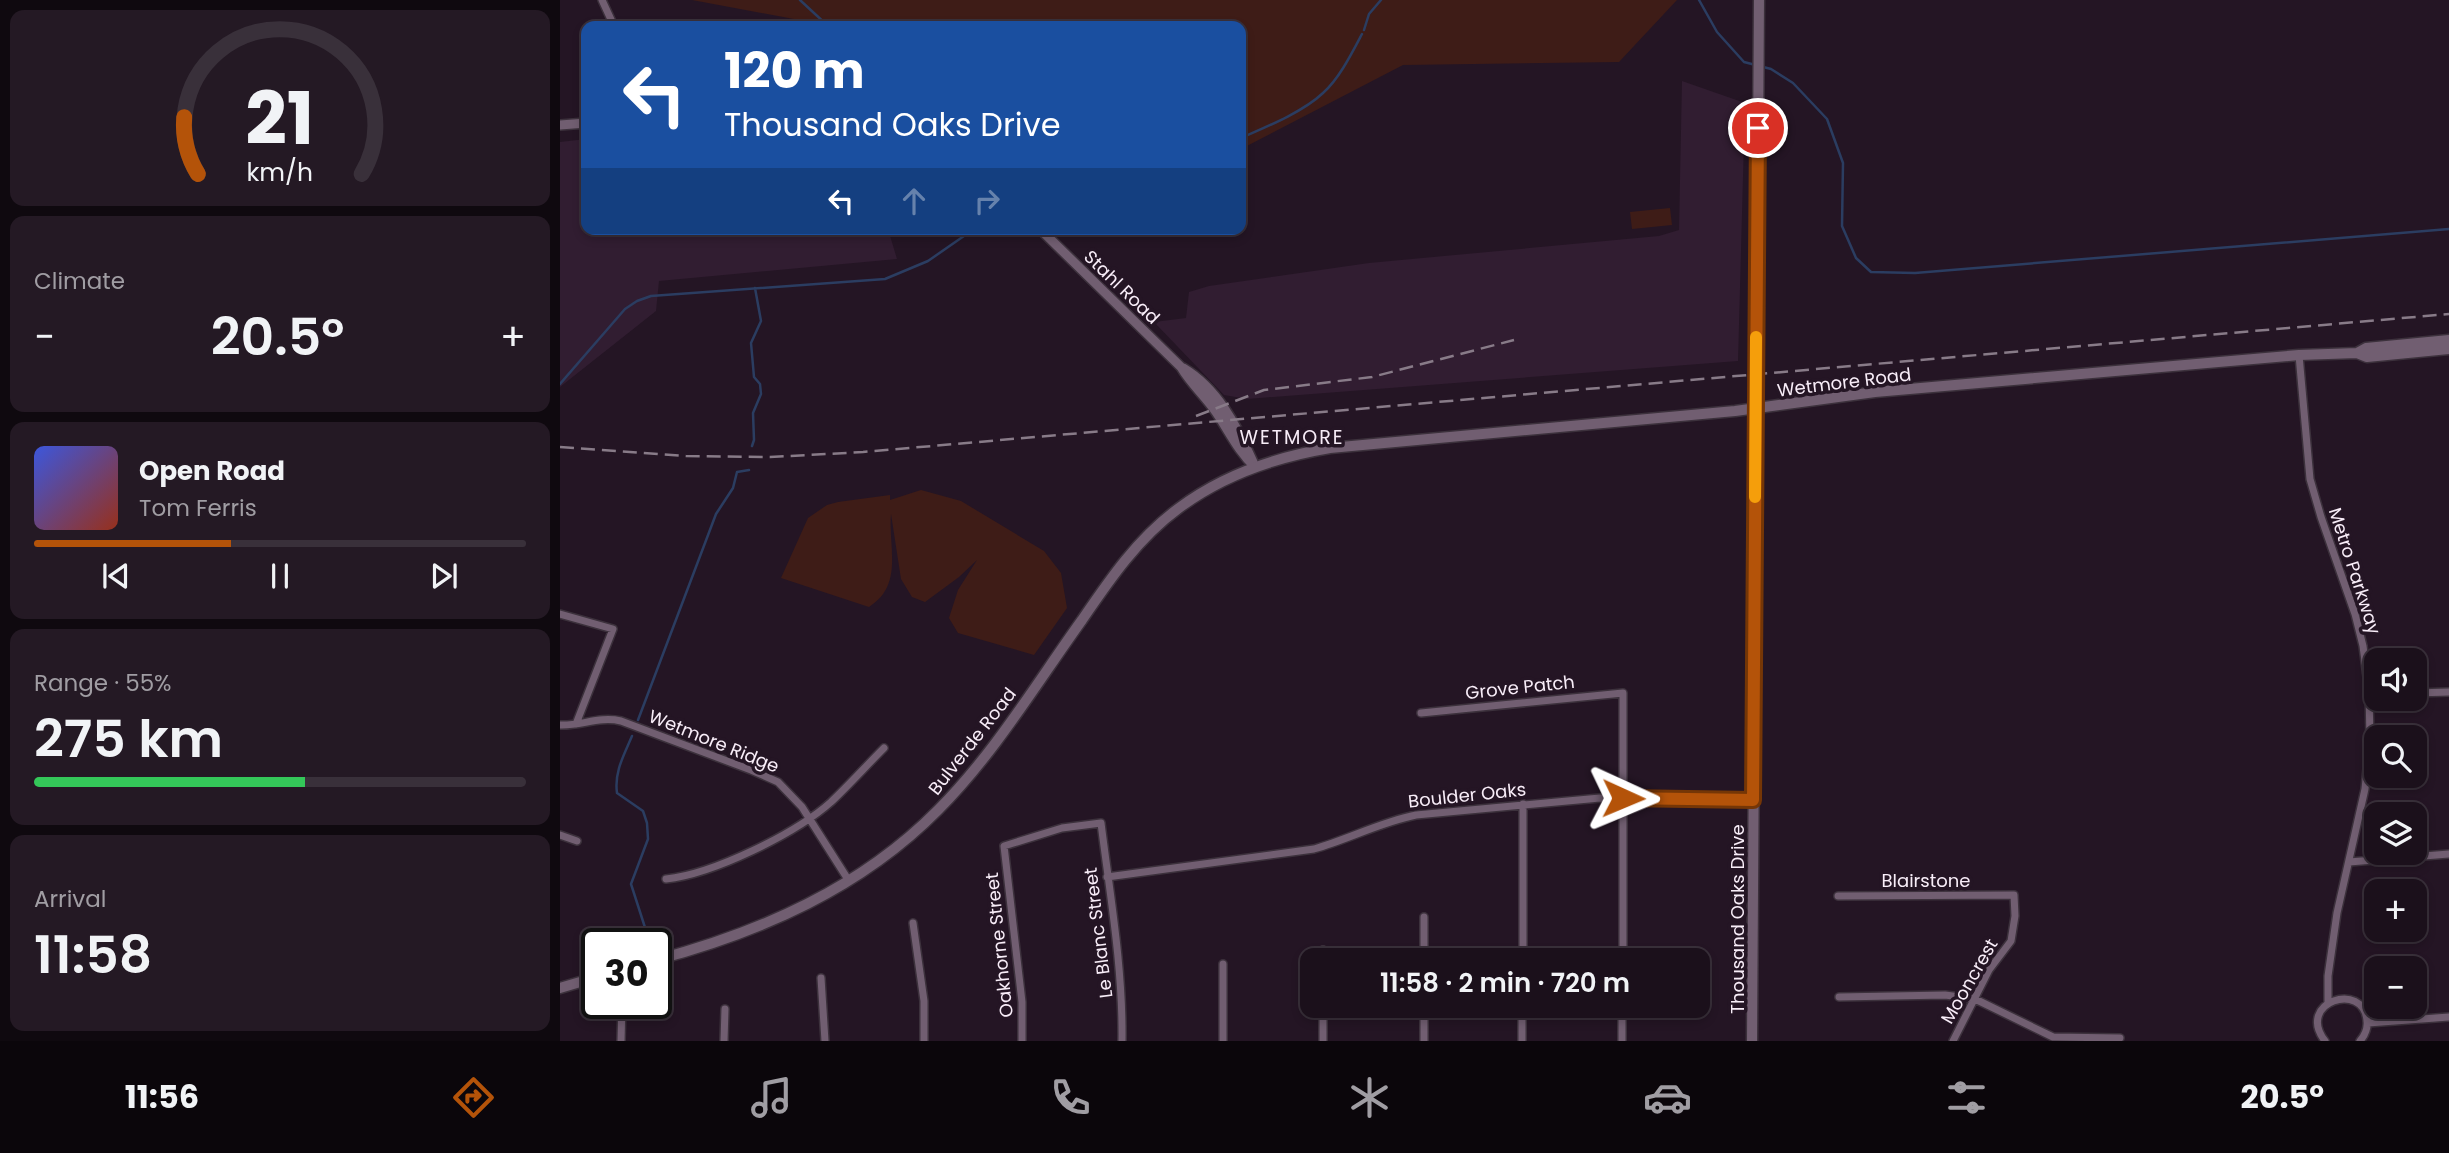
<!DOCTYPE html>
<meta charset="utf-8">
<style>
:root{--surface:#1b101b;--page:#241924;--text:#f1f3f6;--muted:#a09da3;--line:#39303a;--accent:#b45309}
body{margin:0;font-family:Poppins,sans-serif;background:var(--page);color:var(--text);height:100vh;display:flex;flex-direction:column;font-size:26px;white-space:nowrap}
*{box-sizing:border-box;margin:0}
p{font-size:23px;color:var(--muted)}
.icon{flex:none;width:38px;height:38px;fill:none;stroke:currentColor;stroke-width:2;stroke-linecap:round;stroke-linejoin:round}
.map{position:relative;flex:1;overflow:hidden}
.drawer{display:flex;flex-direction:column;gap:10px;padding:10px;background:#0f090f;width:560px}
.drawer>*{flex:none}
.hud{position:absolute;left:21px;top:21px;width:665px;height:214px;border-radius:14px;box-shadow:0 4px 10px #0003,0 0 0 2px var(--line);background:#1a4fa0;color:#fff;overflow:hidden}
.buttons{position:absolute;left:1804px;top:648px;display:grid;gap:14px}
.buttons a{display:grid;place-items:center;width:63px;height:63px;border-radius:14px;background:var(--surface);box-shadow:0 4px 10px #0003,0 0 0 2px var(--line);font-size:35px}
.speed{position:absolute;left:21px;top:928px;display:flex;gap:14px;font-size:35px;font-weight:700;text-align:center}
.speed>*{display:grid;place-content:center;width:91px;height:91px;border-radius:50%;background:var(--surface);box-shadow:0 4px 10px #0003,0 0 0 2px var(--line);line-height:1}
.speed .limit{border:4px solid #111;border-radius:10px;background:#fff;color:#111}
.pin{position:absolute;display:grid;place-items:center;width:60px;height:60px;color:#fff;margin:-30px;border:4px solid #fff;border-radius:50%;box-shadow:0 2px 7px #0007}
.me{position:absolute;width:77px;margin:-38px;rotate:91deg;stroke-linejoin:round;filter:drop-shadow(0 0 5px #0008)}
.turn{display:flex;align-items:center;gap:24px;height:147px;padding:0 28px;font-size:32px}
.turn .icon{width:91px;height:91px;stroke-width:2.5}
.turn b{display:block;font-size:49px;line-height:60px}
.lanes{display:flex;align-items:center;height:66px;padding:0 28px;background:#0003;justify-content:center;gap:35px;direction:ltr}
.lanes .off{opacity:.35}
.big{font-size:52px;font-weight:600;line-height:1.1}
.drawer .widget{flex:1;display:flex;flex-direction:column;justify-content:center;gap:10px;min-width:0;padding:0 24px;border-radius:14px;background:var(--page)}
.drawer .dial{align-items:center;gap:0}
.dial svg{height:182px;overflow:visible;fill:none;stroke:var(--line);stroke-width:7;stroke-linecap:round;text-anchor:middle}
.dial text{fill:var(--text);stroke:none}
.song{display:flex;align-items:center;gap:21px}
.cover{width:84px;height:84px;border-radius:10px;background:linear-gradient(135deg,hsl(230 70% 55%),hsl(10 70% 35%))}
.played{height:7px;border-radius:4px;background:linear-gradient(90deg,var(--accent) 40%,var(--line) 40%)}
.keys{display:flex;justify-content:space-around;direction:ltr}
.heat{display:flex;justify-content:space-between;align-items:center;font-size:38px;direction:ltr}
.charge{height:10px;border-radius:5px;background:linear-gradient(90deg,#34c759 55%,var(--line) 0)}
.trip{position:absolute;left:740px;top:948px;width:410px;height:70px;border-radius:14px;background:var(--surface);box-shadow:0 4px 10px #0003,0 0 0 2px var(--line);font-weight:600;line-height:70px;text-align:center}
.dock{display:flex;height:112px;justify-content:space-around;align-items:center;background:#0b060b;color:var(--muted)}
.dock .icon{width:49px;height:49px}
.dock .selected{color:var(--accent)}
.dock b{font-size:32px;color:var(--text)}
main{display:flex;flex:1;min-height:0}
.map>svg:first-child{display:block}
.built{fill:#311d31}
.green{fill:#3e1c17}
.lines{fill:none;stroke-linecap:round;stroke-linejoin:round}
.stream{stroke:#2b3d61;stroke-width:2.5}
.minor-casing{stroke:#3c313c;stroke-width:10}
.tertiary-casing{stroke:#3c313c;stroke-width:12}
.secondary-casing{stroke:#3c313c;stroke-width:13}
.minor{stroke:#715e71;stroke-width:7}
.tertiary{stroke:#715e71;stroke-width:9}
.secondary{stroke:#715e71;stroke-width:10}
.rail{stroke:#887b88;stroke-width:2.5;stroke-dasharray:14 7;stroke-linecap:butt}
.route-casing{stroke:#753606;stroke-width:18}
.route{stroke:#b45309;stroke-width:12}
.slow{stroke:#f59e0b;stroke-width:12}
.labels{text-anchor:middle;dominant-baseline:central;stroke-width:7;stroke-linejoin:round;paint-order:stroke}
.street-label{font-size:18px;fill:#f8edf8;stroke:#241524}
.neighbourhood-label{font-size:19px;letter-spacing:2px;fill:#f8edf8;stroke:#241524}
</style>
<main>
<section class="drawer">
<div class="widget dial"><svg viewBox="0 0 100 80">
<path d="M14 69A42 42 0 1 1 86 69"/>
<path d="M14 69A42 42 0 0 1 8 44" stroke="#b45309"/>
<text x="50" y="56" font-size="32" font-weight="700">21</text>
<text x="50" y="72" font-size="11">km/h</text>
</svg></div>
<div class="widget"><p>Climate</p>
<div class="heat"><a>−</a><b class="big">20.5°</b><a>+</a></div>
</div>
<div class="widget">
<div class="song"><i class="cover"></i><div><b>Open Road</b><p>Tom Ferris</p></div></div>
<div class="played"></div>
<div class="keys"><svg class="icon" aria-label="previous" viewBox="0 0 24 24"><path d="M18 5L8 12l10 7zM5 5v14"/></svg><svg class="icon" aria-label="pause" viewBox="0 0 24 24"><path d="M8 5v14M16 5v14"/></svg><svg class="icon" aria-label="next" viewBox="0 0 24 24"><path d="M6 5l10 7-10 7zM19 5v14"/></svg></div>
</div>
<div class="widget"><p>Range · 55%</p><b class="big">275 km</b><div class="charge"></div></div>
<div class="widget"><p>Arrival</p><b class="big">11:58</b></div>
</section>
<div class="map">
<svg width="1889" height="1041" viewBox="0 0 1889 1041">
<rect width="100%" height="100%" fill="#241524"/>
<path class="built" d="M 1122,81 L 1185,103 L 1178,361 L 687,399 L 664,395 L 594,322 L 626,318 L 629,292 L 649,286 L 809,263 L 1099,236 L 1119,230 Z
M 26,139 L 26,229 L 328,229 L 337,259 L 99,281 L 96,311 L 0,387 L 0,142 Z"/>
<path class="green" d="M 132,0 L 1117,0 L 1059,62 L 843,65 L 681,149 L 681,26 L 271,26 Z
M 1110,208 L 1112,225 L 1072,229 L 1070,212 Z
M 361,490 L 401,501 L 484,551 L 501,573 L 507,608 L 474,655 L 398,633 L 389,618 L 398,590 L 417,560 L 399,577 L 365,602 L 352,597 L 341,579 L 331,514 C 328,547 344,585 309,607 L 221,578 L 248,518 L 267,505 L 278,502 L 330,495 L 330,500 Z"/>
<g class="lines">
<path class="stream" d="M 240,0 L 268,26
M 1139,0 L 1157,32 L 1184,62 L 1211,69 L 1233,83 L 1267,119 L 1283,163 L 1282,226 L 1296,258 L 1311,272 L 1355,273 L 1889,229
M 804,30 L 809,14 L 821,0
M 681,138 C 706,127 743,112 763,93 C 779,79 792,53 802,34
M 0,384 L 65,309 L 77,301 L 91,296 L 325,279 L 368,261 L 414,229
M 192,446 L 194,440 L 193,413 L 201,394 L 200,384 L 194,377 L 191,343 L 201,321 L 195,288
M 78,720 L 156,514 L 173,488 L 177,472 L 189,470
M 72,736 C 64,755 54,772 57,793 L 83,811 L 87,823 L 88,839 L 71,884 L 90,943"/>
<g class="minor-casing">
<path id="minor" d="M 42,0 L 54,26
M 1739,355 L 1750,479 L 1761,517 L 1795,614 L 1803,646 L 1809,692 L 1810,739 L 1805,789 L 1777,913 L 1768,976 L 1768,1003
M 0,614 L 53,629 L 16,724
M 1855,693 L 1889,692
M 861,713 L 1063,693 L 1063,961
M 0,725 C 21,726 39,716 61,721 L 191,770 L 218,782 L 242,807 L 289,881
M 0,835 L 17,841
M 1789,862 L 1889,854
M 547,877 L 754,849 C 789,839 821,822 856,815 L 1040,798 L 1193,800
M 106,879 C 153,874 235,834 271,802 C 289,785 306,766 324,748
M 1278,896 L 1454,895 L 1455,916 L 1451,941 L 1429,970 L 1393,1041
M 353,923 L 364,1001 L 364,1041
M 763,961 L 763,950
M 864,961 L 864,917
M 963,961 L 963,804
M 261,978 L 265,1041
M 1279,997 L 1385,995 L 1415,999 L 1493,1037 L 1560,1038
M 1808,1023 L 1889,1017
M 61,1041 L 62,1003
M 164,1041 L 165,1009
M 462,1041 L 462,1002 L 444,846 L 502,828 L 541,823 C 550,895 563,968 562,1041
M 663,1041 L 663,964
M 763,1041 L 763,1006
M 864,1041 L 864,1006
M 962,1041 L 962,1006
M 1062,1041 L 1062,1006
M 1765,1041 C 1735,1002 1804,980 1807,1021 C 1808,1029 1805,1035 1800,1041"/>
</g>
<g class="tertiary-casing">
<path id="tertiary" d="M 0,125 L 26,123
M 480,229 L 621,367 C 631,384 645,396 656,412 C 669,431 678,451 695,467
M 623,368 C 657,388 677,426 693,462"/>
</g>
<g class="secondary-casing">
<path id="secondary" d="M 1797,353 L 1806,348 L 1889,340
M 96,960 C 201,932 301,888 378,810 C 434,754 476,684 522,620 C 550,579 578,538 619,508 C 663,475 716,457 770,448 L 1175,411 L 1315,392 L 1739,355 L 1797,353 L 1807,357 L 1889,349
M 0,988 L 37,977
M 1192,1041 L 1199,0"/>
</g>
<use href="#minor" class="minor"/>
<use href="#tertiary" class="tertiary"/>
<use href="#secondary" class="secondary"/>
<path class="rail" d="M 636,416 L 704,390 L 812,377 L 954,340
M 0,447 L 126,456 L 210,457 L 303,452 L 1889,314"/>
</g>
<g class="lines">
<g class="route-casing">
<path id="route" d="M 1063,798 L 1193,800 L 1198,128"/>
</g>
<use href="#route" class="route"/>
<path class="slow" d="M 1195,497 L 1196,337"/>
</g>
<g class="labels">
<g class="street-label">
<text transform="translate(562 287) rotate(44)">Stahl Road</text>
<text transform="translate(1284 382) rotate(-7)">Wetmore Road</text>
<text transform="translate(1795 571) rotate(72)">Metro Parkway</text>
<text transform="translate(960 687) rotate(-6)">Grove Patch</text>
<text transform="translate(154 741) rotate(22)">Wetmore Ridge</text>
<text transform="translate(412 741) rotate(-52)">Bulverde Road</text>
<text transform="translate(907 795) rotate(-6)">Boulder Oaks</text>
<text x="1366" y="880">Blairstone</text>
<text transform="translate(1177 919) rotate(-90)">Thousand Oaks Drive</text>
<text transform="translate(538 933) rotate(-97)">Le Blanc Street</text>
<text transform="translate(439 945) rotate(-96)">Oakhorne Street</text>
<text transform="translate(1409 981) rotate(-60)">Mooncrest</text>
</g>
<g class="neighbourhood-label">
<text x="732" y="437">WETMORE</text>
</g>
</g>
</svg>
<div class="buttons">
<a><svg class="icon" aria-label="sound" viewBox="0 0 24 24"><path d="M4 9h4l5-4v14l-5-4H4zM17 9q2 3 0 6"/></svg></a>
<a><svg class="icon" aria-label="search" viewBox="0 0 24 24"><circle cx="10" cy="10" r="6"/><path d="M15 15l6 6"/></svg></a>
<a><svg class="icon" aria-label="layers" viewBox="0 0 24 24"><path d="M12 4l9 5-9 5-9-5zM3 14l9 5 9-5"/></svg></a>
<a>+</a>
<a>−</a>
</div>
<div class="speed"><div class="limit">30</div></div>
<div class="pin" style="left:1198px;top:128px;background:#d93025"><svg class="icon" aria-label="arrive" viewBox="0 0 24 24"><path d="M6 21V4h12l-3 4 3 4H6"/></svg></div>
<svg class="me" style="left:1063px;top:798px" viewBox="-20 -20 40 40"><path d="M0-17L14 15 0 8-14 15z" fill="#b45309" stroke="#fff" stroke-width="4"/></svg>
<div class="trip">11:58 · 2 min · 720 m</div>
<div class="hud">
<div class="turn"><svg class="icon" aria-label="left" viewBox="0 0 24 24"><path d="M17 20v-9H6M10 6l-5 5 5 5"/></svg><div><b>120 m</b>Thousand Oaks Drive</div></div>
<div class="lanes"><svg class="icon" aria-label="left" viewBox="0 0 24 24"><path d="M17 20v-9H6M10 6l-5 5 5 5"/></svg><svg class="icon off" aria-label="ahead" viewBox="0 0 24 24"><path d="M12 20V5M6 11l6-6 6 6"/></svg><svg class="icon off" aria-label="right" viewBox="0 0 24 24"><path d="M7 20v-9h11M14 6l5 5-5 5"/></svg></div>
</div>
</div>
</main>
<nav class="dock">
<b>11:56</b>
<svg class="icon selected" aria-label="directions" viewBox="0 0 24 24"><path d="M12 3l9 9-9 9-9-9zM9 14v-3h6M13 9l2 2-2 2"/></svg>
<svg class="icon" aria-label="music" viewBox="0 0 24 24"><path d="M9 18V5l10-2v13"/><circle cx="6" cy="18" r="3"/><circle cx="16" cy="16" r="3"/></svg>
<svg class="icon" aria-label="phone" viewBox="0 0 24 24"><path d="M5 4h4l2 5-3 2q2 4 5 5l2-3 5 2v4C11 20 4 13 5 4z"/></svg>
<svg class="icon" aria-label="climate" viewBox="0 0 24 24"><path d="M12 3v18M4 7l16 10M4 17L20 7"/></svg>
<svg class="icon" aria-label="car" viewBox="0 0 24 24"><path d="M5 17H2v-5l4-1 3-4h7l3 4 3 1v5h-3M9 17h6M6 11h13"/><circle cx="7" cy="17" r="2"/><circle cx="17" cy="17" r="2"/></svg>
<svg class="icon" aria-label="filters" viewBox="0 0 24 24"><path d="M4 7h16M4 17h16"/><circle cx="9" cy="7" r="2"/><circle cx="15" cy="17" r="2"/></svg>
<b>20.5°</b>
</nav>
